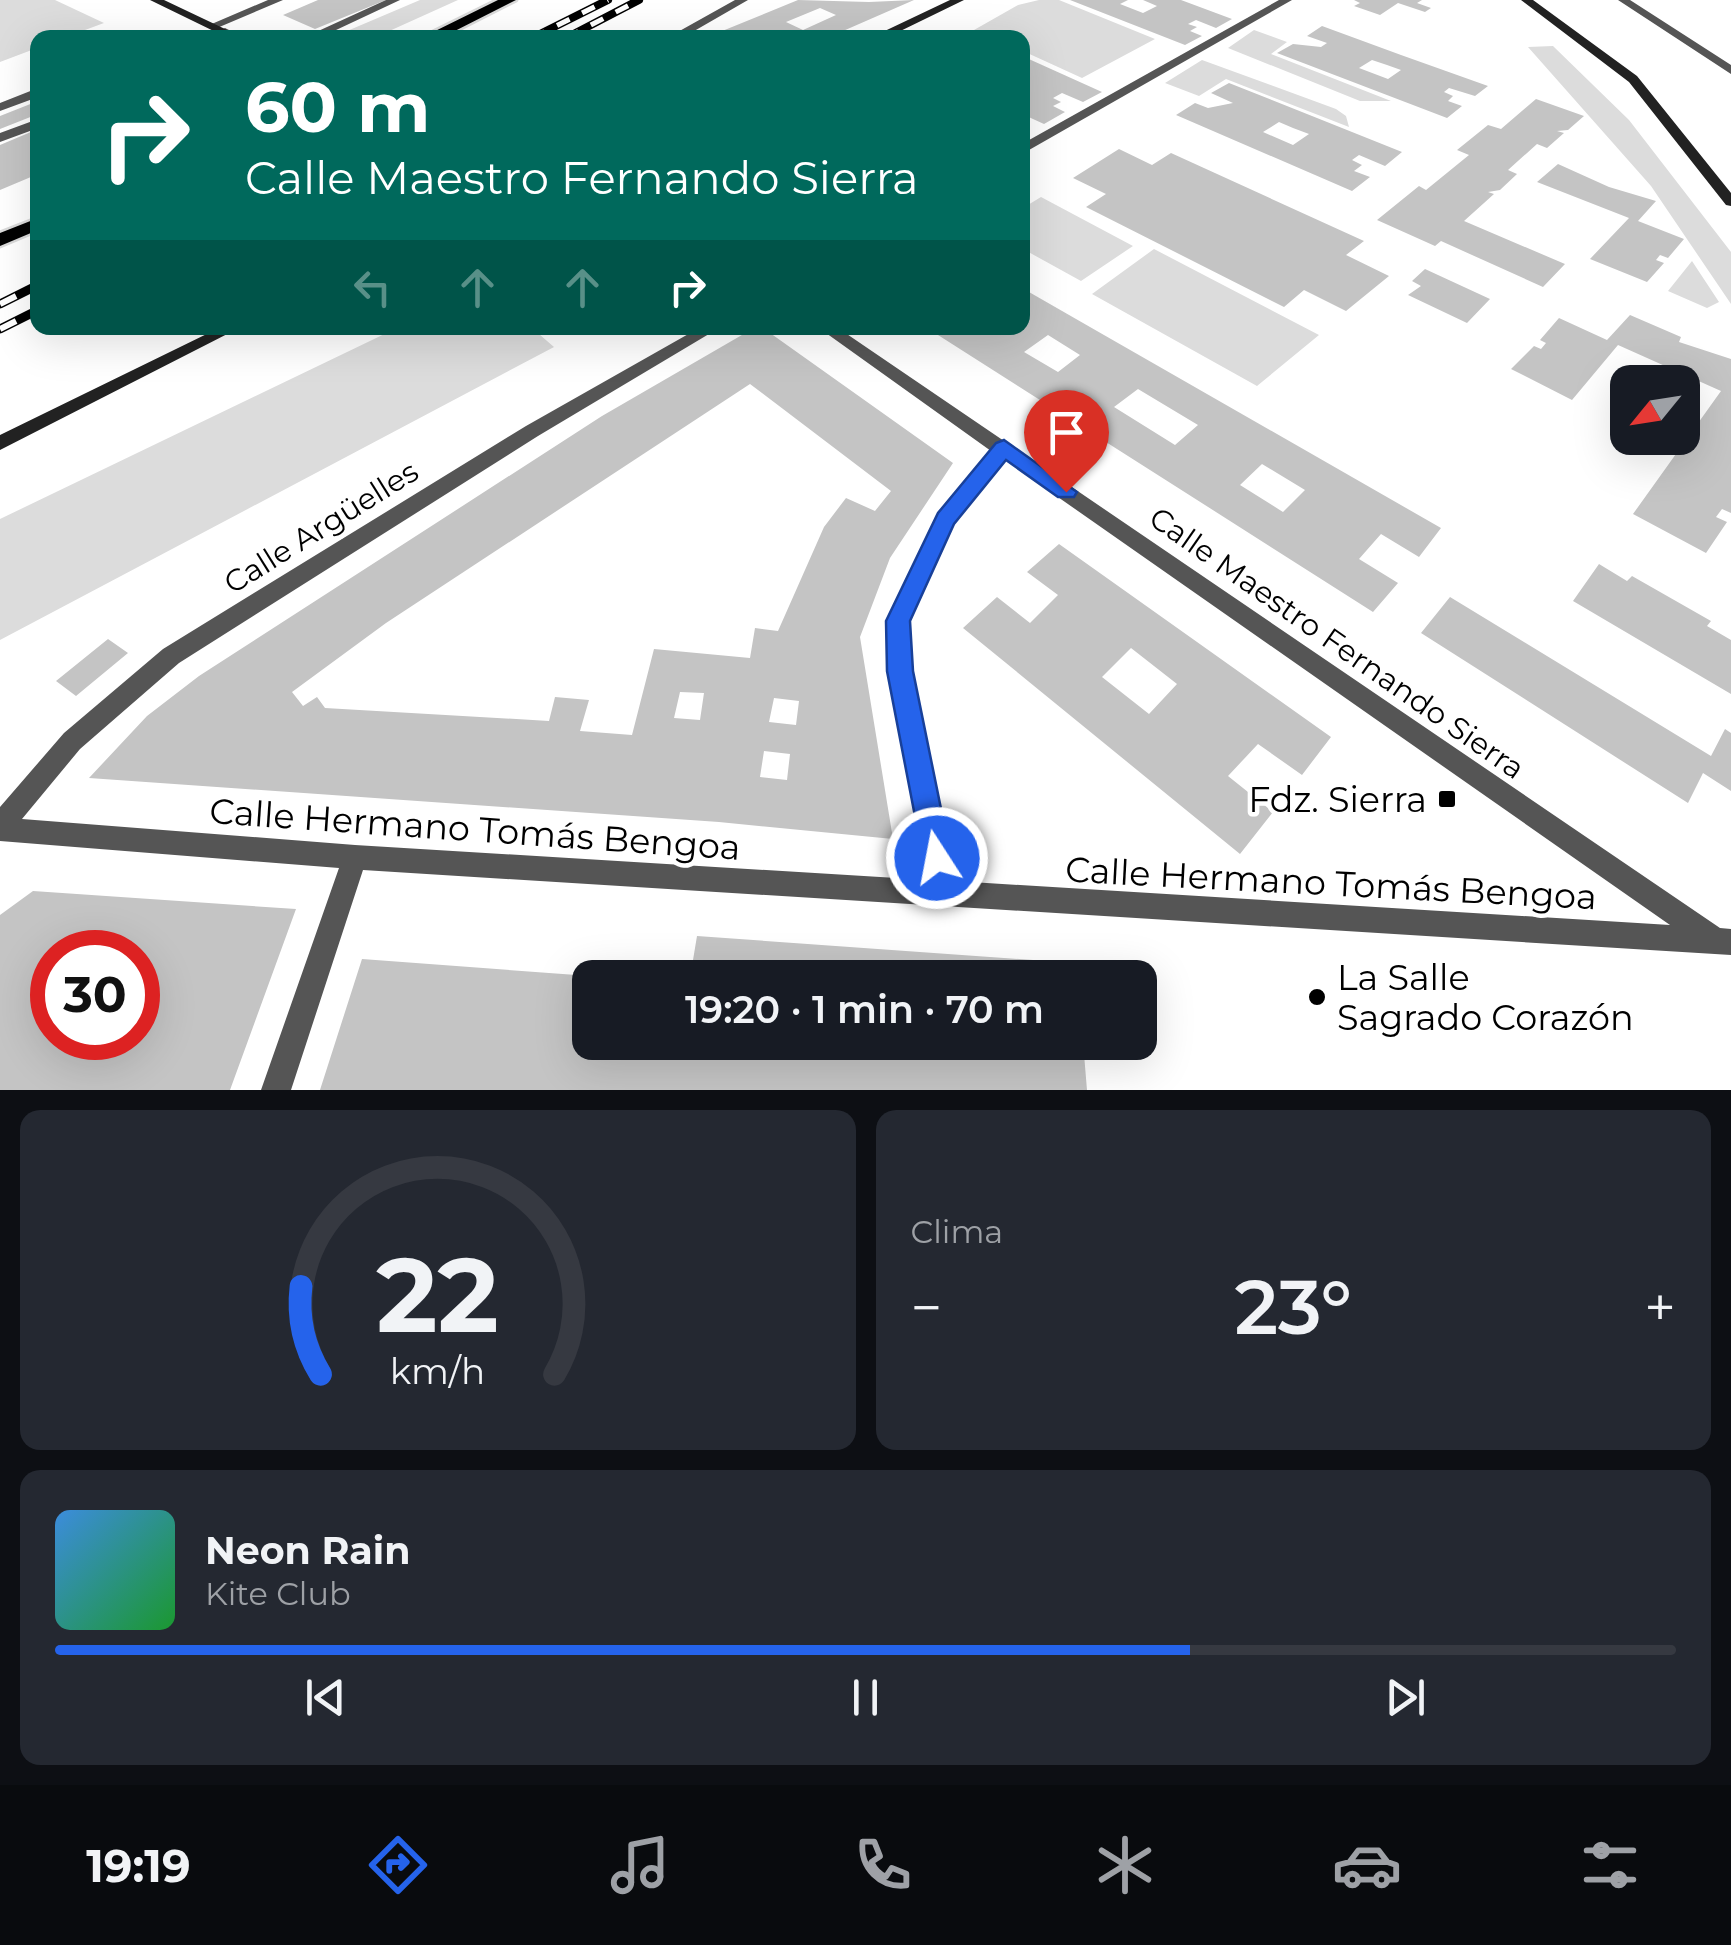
<!DOCTYPE html>
<html lang="es">
<meta charset="utf-8">
<style>
:root{--surface:#171b24;--page:#242831;--text:#f1f3f6;--muted:#9ea1a6;--line:#363941;--accent:#2563eb}
body{margin:0;font-family:Montserrat,sans-serif;background:var(--page);color:var(--text);height:100vh;display:flex;flex-direction:column;font-size:38px;white-space:nowrap}
*{box-sizing:border-box;margin:0}
p{font-size:32px;color:var(--muted)}
.icon{flex:none;width:55px;height:55px;fill:none;stroke:currentColor;stroke-width:2;stroke-linecap:round;stroke-linejoin:round}
.map{position:relative;height:1090px;overflow:hidden}
.side{display:flex;flex-direction:column;gap:20px;padding:20px;background:#0d0f14;flex:1}
.side>*{flex:none}
.banner{position:absolute;left:30px;top:30px;width:1000px;height:305px;border-radius:20px;box-shadow:0 10px 40px #0002;background:#00695c;color:#fff;overflow:hidden}
.needle{width:65px;rotate:240deg}
.buttons{position:absolute;left:1610px;top:365px;display:grid;gap:20px}
.buttons a{display:grid;place-items:center;width:90px;height:90px;border-radius:20px;background:var(--surface);box-shadow:0 10px 40px #0002;font-size:50px}
.speed{position:absolute;left:30px;top:930px;display:flex;gap:20px;font-size:50px;font-weight:700;text-align:center}
.speed>*{display:grid;place-content:center;width:130px;height:130px;border-radius:50%;background:var(--surface);box-shadow:0 10px 40px #0002;line-height:1}
.speed .limit{border:15px solid #d22;background:#fff;color:#111}
.pin{position:absolute;display:grid;place-items:center;width:85px;height:85px;color:#fff;margin:-102px -42px;border-radius:50% 50% 50% 0;rotate:-45deg;box-shadow:0 0 10px #0007}
.pin .icon{rotate:45deg}
.me{position:absolute;width:110px;margin:-55px;rotate:349deg;stroke-linejoin:round;filter:drop-shadow(0 0 8px #0008)}
.turn{display:flex;align-items:center;gap:35px;height:210px;padding:0 50px;font-size:45px}
.turn .icon{width:130px;height:130px;stroke-width:2.5}
.turn b{display:block;font-size:70px;line-height:85px}
.lanes{display:flex;align-items:center;height:95px;padding:0 50px;background:#0003;justify-content:center;gap:50px;direction:ltr}
.lanes .off{opacity:.35}
.big{font-size:75px;font-weight:600;line-height:1.1}
.side .widget{flex:1;display:flex;flex-direction:column;justify-content:center;gap:15px;min-width:0;padding:0 35px;border-radius:20px;background:var(--page)}
.side .dial{align-items:center;gap:0}
.dial svg{height:260px;overflow:visible;fill:none;stroke:var(--line);stroke-width:7;stroke-linecap:round;text-anchor:middle}
.dial text{fill:var(--text);stroke:none}
.song{display:flex;align-items:center;gap:30px}
.cover{width:120px;height:120px;border-radius:15px;background:linear-gradient(135deg,hsl(210 70% 55%),hsl(130 70% 35%))}
.played{height:10px;border-radius:5px;background:linear-gradient(90deg,var(--accent) 70%,var(--line) 70%)}
.keys{display:flex;justify-content:space-around;direction:ltr}
.heat{display:flex;justify-content:space-between;align-items:center;font-size:55px;direction:ltr}
.side .tiles{flex:1;display:grid;gap:20px;grid-template-columns:1fr 1fr}
.widget:last-child{grid-column:span 2}
.trip{position:absolute;left:572px;top:960px;width:585px;height:100px;border-radius:20px;background:var(--surface);box-shadow:0 10px 40px #0002;font-weight:600;line-height:100px;text-align:center}
.tabs{display:flex;height:160px;justify-content:space-around;align-items:center;background:#090b0e;color:var(--muted)}
.tabs .icon{width:70px;height:70px}
.tabs .selected{color:var(--accent)}
.tabs b{font-size:45px;color:var(--text)}
.map>svg:first-child{display:block}
.green{fill:#dcdcdc}
.building{fill:#c4c4c4;fill-rule:evenodd}
.lines{fill:none;stroke-linecap:round;stroke-linejoin:round}
.primary-casing{stroke:#dbdbdb;stroke-width:5}
.lane{fill:#555;fill-rule:evenodd}
.street{fill:#555;fill-rule:evenodd}
.secondary{fill:#222;fill-rule:evenodd}
.primary{fill:#000;fill-rule:evenodd}
.rail-far1-casing{stroke:#000;stroke-width:8}
.rail-casing{stroke:#000;stroke-width:9}
.rail-far1{stroke:#fff;stroke-width:5;stroke-dasharray:14;stroke-linecap:butt}
.rail{stroke:#fff;stroke-width:6;stroke-dasharray:18;stroke-linecap:butt}
.route{fill:#2563eb;stroke:#184099;stroke-width:2.5}
.poi-dot{fill:#000;stroke:#fff;stroke-width:4}
.labels{text-anchor:middle;dominant-baseline:central;stroke-width:9;stroke-linejoin:round;paint-order:stroke}
.street-label{font-size:30px;fill:#000;stroke:#fff}
.near-poi-label{font-size:35px;fill:#000;stroke:#fff;text-anchor:end}
.near-street-label{font-size:35px;fill:#000;stroke:#fff}
</style>
<div class="map">
<svg width="1731" height="1090" viewBox="0 0 1731 1090">
<rect width="100%" height="100%" fill="#fff"/>
<path class="green" d="M 0,0 L 55,0 L 104,23 L 66,37 L 38,38 L 37,48 L 0,62 Z
M 420,0 L 458,0 L 376,37 L 333,37 Z
M 1039,0 L 1059,0 L 1155,39 L 1082,78 L 1023,51 L 1022,38 L 991,37 L 974,30 L 1018,5 Z
M 1254,30 L 1287,42 L 1271,54 L 1391,101 L 1360,101 L 1228,48 Z
M 1553,46 L 1629,120 L 1731,252 L 1731,304 L 1651,186 L 1528,47 Z
M 1202,60 L 1336,109 L 1346,116 L 1349,127 L 1226,79 L 1199,96 L 1165,83 Z
M 1041,197 L 1133,246 L 1081,281 L 1023,249 L 1023,208 Z
M 1154,249 L 1319,335 L 1257,386 L 1092,294 Z
M 1692,261 L 1719,302 L 1707,308 L 1668,291 Z
M 397,328 L 532,328 L 554,347 L 0,640 L 0,519 Z"/>
<path class="building" d="M 318,0 L 386,0 L 315,29 L 283,15 Z
M 798,0 L 869,2 L 914,0 L 827,38 L 705,38 ZM 820,8 L 836,15 L 803,30 L 786,22 Z
M 1070,0 L 1128,0 L 1120,4 L 1143,13 L 1157,6 L 1143,0 L 1181,0 L 1232,19 L 1216,28 L 1196,20 L 1188,24 L 1197,27 L 1190,31 L 1202,36 L 1185,45 Z
M 1422,0 L 1417,3 L 1431,8 L 1425,12 L 1398,3 L 1380,15 L 1354,6 L 1360,3 L 1354,0 Z
M 1322,26 L 1401,55 L 1488,86 L 1475,96 L 1449,88 L 1444,92 L 1453,96 L 1448,101 L 1462,106 L 1447,118 L 1277,53 L 1293,44 L 1321,47 L 1327,43 L 1307,36 ZM 1372,60 L 1387,65 L 1401,70 L 1388,79 L 1359,68 Z
M 1022,56 L 1031,60 L 1102,92 L 1083,102 L 1062,93 L 1053,98 L 1061,102 L 1053,106 L 1065,112 L 1044,124 L 1022,114 Z
M 1229,83 L 1312,116 L 1402,152 L 1385,166 L 1359,155 L 1352,160 L 1362,165 L 1354,171 L 1370,177 L 1352,191 L 1176,115 L 1195,103 L 1208,108 L 1233,103 L 1211,93 ZM 1279,122 L 1293,128 L 1309,134 L 1293,145 L 1263,132 Z
M 1536,99 L 1584,116 L 1568,130 L 1557,131 L 1564,133 L 1547,148 L 1537,144 L 1508,170 L 1517,174 L 1500,190 L 1488,192 L 1494,194 L 1464,221 L 1565,264 L 1543,287 L 1441,241 L 1435,246 L 1377,220 L 1419,186 L 1426,190 L 1469,155 L 1457,150 L 1488,125 L 1501,129 Z
M 38,101 L 38,114 L 0,129 L 0,116 Z
M 38,129 L 38,174 L 0,190 L 0,145 Z
M 1119,149 L 1152,165 L 1171,153 L 1364,241 L 1346,255 L 1389,276 L 1346,311 L 1304,290 L 1284,307 L 1086,207 L 1106,194 L 1073,178 Z
M 1558,164 L 1609,187 L 1656,201 L 1638,221 L 1684,239 L 1668,258 L 1660,255 L 1656,260 L 1664,263 L 1647,282 L 1590,259 L 1629,218 L 1537,182 Z
M 1425,269 L 1490,299 L 1467,323 L 1408,295 L 1421,286 L 1412,281 Z
M 1022,288 L 1090,327 L 1441,528 L 1419,557 L 1381,534 L 1359,559 L 1398,583 L 1373,612 L 927,328 L 1022,328 ZM 1048,335 L 1080,355 L 1058,372 L 1024,352 ZM 1138,389 L 1198,425 L 1175,445 L 1114,407 ZM 1262,464 L 1305,490 L 1283,512 L 1240,485 Z
M 1630,315 L 1681,337 L 1679,342 L 1731,359 L 1731,513 L 1722,509 L 1716,517 L 1727,522 L 1706,553 L 1633,514 L 1721,391 L 1618,345 L 1572,400 L 1511,369 L 1534,346 L 1541,349 L 1546,343 L 1540,340 L 1559,318 L 1607,340 Z
M 754,328 L 763,328 L 953,463 L 890,558 L 860,637 L 893,839 L 719,822 L 89,778 L 147,716 L 199,676 L 602,416 ZM 750,384 L 891,491 L 875,511 L 846,498 L 824,527 L 778,631 L 755,628 L 750,658 L 654,649 L 632,735 L 580,731 L 589,700 L 555,697 L 549,721 L 325,708 L 317,697 L 303,706 L 292,692 L 386,623 ZM 680,692 L 704,693 L 700,720 L 674,718 ZM 774,698 L 799,701 L 796,725 L 769,722 ZM 764,751 L 790,754 L 787,780 L 760,777 Z
M 1059,544 L 1331,737 L 1302,775 L 1258,744 L 1228,776 L 1273,812 L 1240,854 L 963,628 L 997,597 L 1030,623 L 1058,595 L 1027,572 ZM 1131,648 L 1177,684 L 1149,714 L 1102,677 Z
M 1599,564 L 1627,581 L 1632,576 L 1711,621 L 1707,626 L 1731,640 L 1731,694 L 1573,601 Z
M 1450,597 L 1711,756 L 1725,729 L 1731,733 L 1731,791 L 1703,773 L 1688,803 L 1421,633 Z
M 108,639 L 128,653 L 76,696 L 56,681 Z
M 33,891 L 296,909 L 230,1090 L 0,1090 L 0,915 ZM 52,952 L 138,952 L 138,1038 L 52,1038 Z
M 697,936 L 1075,963 L 1077,978 L 690,978 Z
M 362,959 L 590,976 L 590,1042 L 1083,1042 L 1087,1090 L 320,1090 Z"/>
<g class="lines">
<g class="primary-casing">
<path id="primary" d="M 498,0 L 516,0 L 441,38 L 421,38 Z
M 38,218 L 38,230 L 0,246 L 0,233 Z"/>
</g>
<path class="lane" d="M 225,28 L 231,31 C 224,39 214,38 205,38 Z
M 38,119 L 38,128 L 0,142 L 0,133 Z"/>
<path class="street" d="M 268,0 L 283,0 L 217,28 L 207,26 Z
M 386,0 L 400,0 L 319,38 L 303,38 Z
M 735,0 L 748,0 L 682,38 L 667,38 Z
M 1279,0 L 1292,0 L 1022,154 L 1022,144 Z
M 1618,0 L 1630,0 L 1731,65 L 1731,74 Z
M 176,32 L 180,33 L 180,37 L 166,38 Z
M 38,88 L 38,97 L 0,111 L 0,103 Z
M 699,328 L 719,328 L 538,436 L 179,663 L 80,749 L 22,819 L 355,845 L 929,880 L 889,671 L 887,621 L 939,515 L 991,451 L 819,328 L 838,328 L 1720,928 L 1731,929 L 1731,955 L 363,870 L 291,1090 L 261,1090 L 339,868 L 0,841 L 0,807 L 64,733 L 163,649 L 526,426 ZM 1005,460 L 1670,925 L 955,881 L 911,671 L 909,621 L 954,524 Z"/>
<path class="secondary" d="M 150,0 L 164,0 L 244,38 L 228,38 Z
M 950,0 L 964,0 L 886,38 L 870,38 Z
M 1521,0 L 1533,0 L 1637,76 L 1731,193 L 1731,206 L 1726,205 L 1629,82 Z
M 219,328 L 239,328 L 0,450 L 0,435 Z"/>
<use href="#primary" class="primary"/>
<g class="rail-far1-casing">
<path id="rail-far1" d="M 532,38 L 608,0
M 566,38 L 639,0"/>
</g>
<g class="rail-casing">
<path id="rail" d="M 0,304 L 38,285
M 0,329 L 38,310"/>
</g>
<use href="#rail-far1" class="rail-far1"/>
<use href="#rail" class="rail"/>
</g>
<path class="route" d="M 1004,440 L 1077,492 L 1074,497 L 1058,497 L 1006,460 L 954,524 L 910,621 L 913,671 L 951,858 L 947,868 L 937,872 L 927,868 L 923,858 L 887,671 L 886,621 L 938,513 L 996,443 Z"/>
<g class="poi-dot">
<rect x="1437" y="789" width="20" height="20" rx="5"/>
<circle cx="1317" cy="997" r="10"/>
</g>
<g class="labels">
<g class="street-label">
<text transform="translate(321 527) rotate(-32)">Calle Argüelles</text>
<text transform="translate(1337 643) rotate(35)">Calle Maestro Fernando Sierra</text>
</g>
<g class="near-poi-label">
<text x="1427" y="799">Fdz. Sierra</text>
<text x="1337" y="977" text-anchor="start">La Salle<tspan x="1337" dy="40">Sagrado Corazón</tspan></text>
</g>
<g class="near-street-label">
<text transform="translate(475 829) rotate(4)">Calle Hermano Tomás Bengoa</text>
<text transform="translate(1331 883) rotate(3)">Calle Hermano Tomás Bengoa</text>
</g>
</g>
</svg>
<div class="buttons">
<a><svg class="needle" viewBox="-14 -14 28 28"><path d="M0-13l5 13h-10z" fill="#e53935"/><path d="M0 13l5-13h-10z" fill="#9ea1a6"/></svg></a>
</div>
<div class="speed"><div class="limit">30</div></div>
<div class="pin" style="left:1066px;top:492px;background:#d93025"><svg class="icon" aria-label="arrive" viewBox="0 0 24 24"><path d="M6 21V4h12l-3 4 3 4H6"/></svg></div>
<svg class="me" style="left:937px;top:858px" viewBox="-20 -20 40 40"><circle r="17" fill="#2563eb" stroke="#fff" stroke-width="3"/><path d="M0-11L8 9 0 5-8 9z" fill="#fff"/></svg>
<div class="trip">19:20 · 1 min · 70 m</div>
<div class="banner">
<div class="turn"><svg class="icon" aria-label="right" viewBox="0 0 24 24"><path d="M7 20v-9h11M14 6l5 5-5 5"/></svg><div><b>60 m</b>Calle Maestro Fernando Sierra</div></div>
<div class="lanes"><svg class="icon off" aria-label="left" viewBox="0 0 24 24"><path d="M17 20v-9H6M10 6l-5 5 5 5"/></svg><svg class="icon off" aria-label="ahead" viewBox="0 0 24 24"><path d="M12 20V5M6 11l6-6 6 6"/></svg><svg class="icon off" aria-label="ahead" viewBox="0 0 24 24"><path d="M12 20V5M6 11l6-6 6 6"/></svg><svg class="icon" aria-label="right" viewBox="0 0 24 24"><path d="M7 20v-9h11M14 6l5 5-5 5"/></svg></div>
</div>
</div>
<section class="side">
<div class="tiles">
<div class="widget dial"><svg viewBox="0 0 100 80">
<path d="M14 69A42 42 0 1 1 86 69"/>
<path d="M14 69A42 42 0 0 1 8 42" stroke="#2563eb"/>
<text x="50" y="56" font-size="32" font-weight="700">22</text>
<text x="50" y="72" font-size="11">km/h</text>
</svg></div>
<div class="widget"><p>Clima</p>
<div class="heat"><a>−</a><b class="big">23°</b><a>+</a></div>
</div>
<div class="widget">
<div class="song"><i class="cover"></i><div><b>Neon Rain</b><p>Kite Club</p></div></div>
<div class="played"></div>
<div class="keys"><svg class="icon" aria-label="previous" viewBox="0 0 24 24"><path d="M18 5L8 12l10 7zM5 5v14"/></svg><svg class="icon" aria-label="pause" viewBox="0 0 24 24"><path d="M8 5v14M16 5v14"/></svg><svg class="icon" aria-label="next" viewBox="0 0 24 24"><path d="M6 5l10 7-10 7zM19 5v14"/></svg></div>
</div>
</div>
</section>
<nav class="tabs">
<b>19:19</b>
<svg class="icon selected" aria-label="directions" viewBox="0 0 24 24"><path d="M12 3l9 9-9 9-9-9zM9 14v-3h6M13 9l2 2-2 2"/></svg>
<svg class="icon" aria-label="music" viewBox="0 0 24 24"><path d="M9 18V5l10-2v13"/><circle cx="6" cy="18" r="3"/><circle cx="16" cy="16" r="3"/></svg>
<svg class="icon" aria-label="phone" viewBox="0 0 24 24"><path d="M5 4h4l2 5-3 2q2 4 5 5l2-3 5 2v4C11 20 4 13 5 4z"/></svg>
<svg class="icon" aria-label="climate" viewBox="0 0 24 24"><path d="M12 3v18M4 7l16 10M4 17L20 7"/></svg>
<svg class="icon" aria-label="car" viewBox="0 0 24 24"><path d="M5 17H2v-5l4-1 3-4h7l3 4 3 1v5h-3M9 17h6M6 11h13"/><circle cx="7" cy="17" r="2"/><circle cx="17" cy="17" r="2"/></svg>
<svg class="icon" aria-label="filters" viewBox="0 0 24 24"><path d="M4 7h16M4 17h16"/><circle cx="9" cy="7" r="2"/><circle cx="15" cy="17" r="2"/></svg>
</nav>
